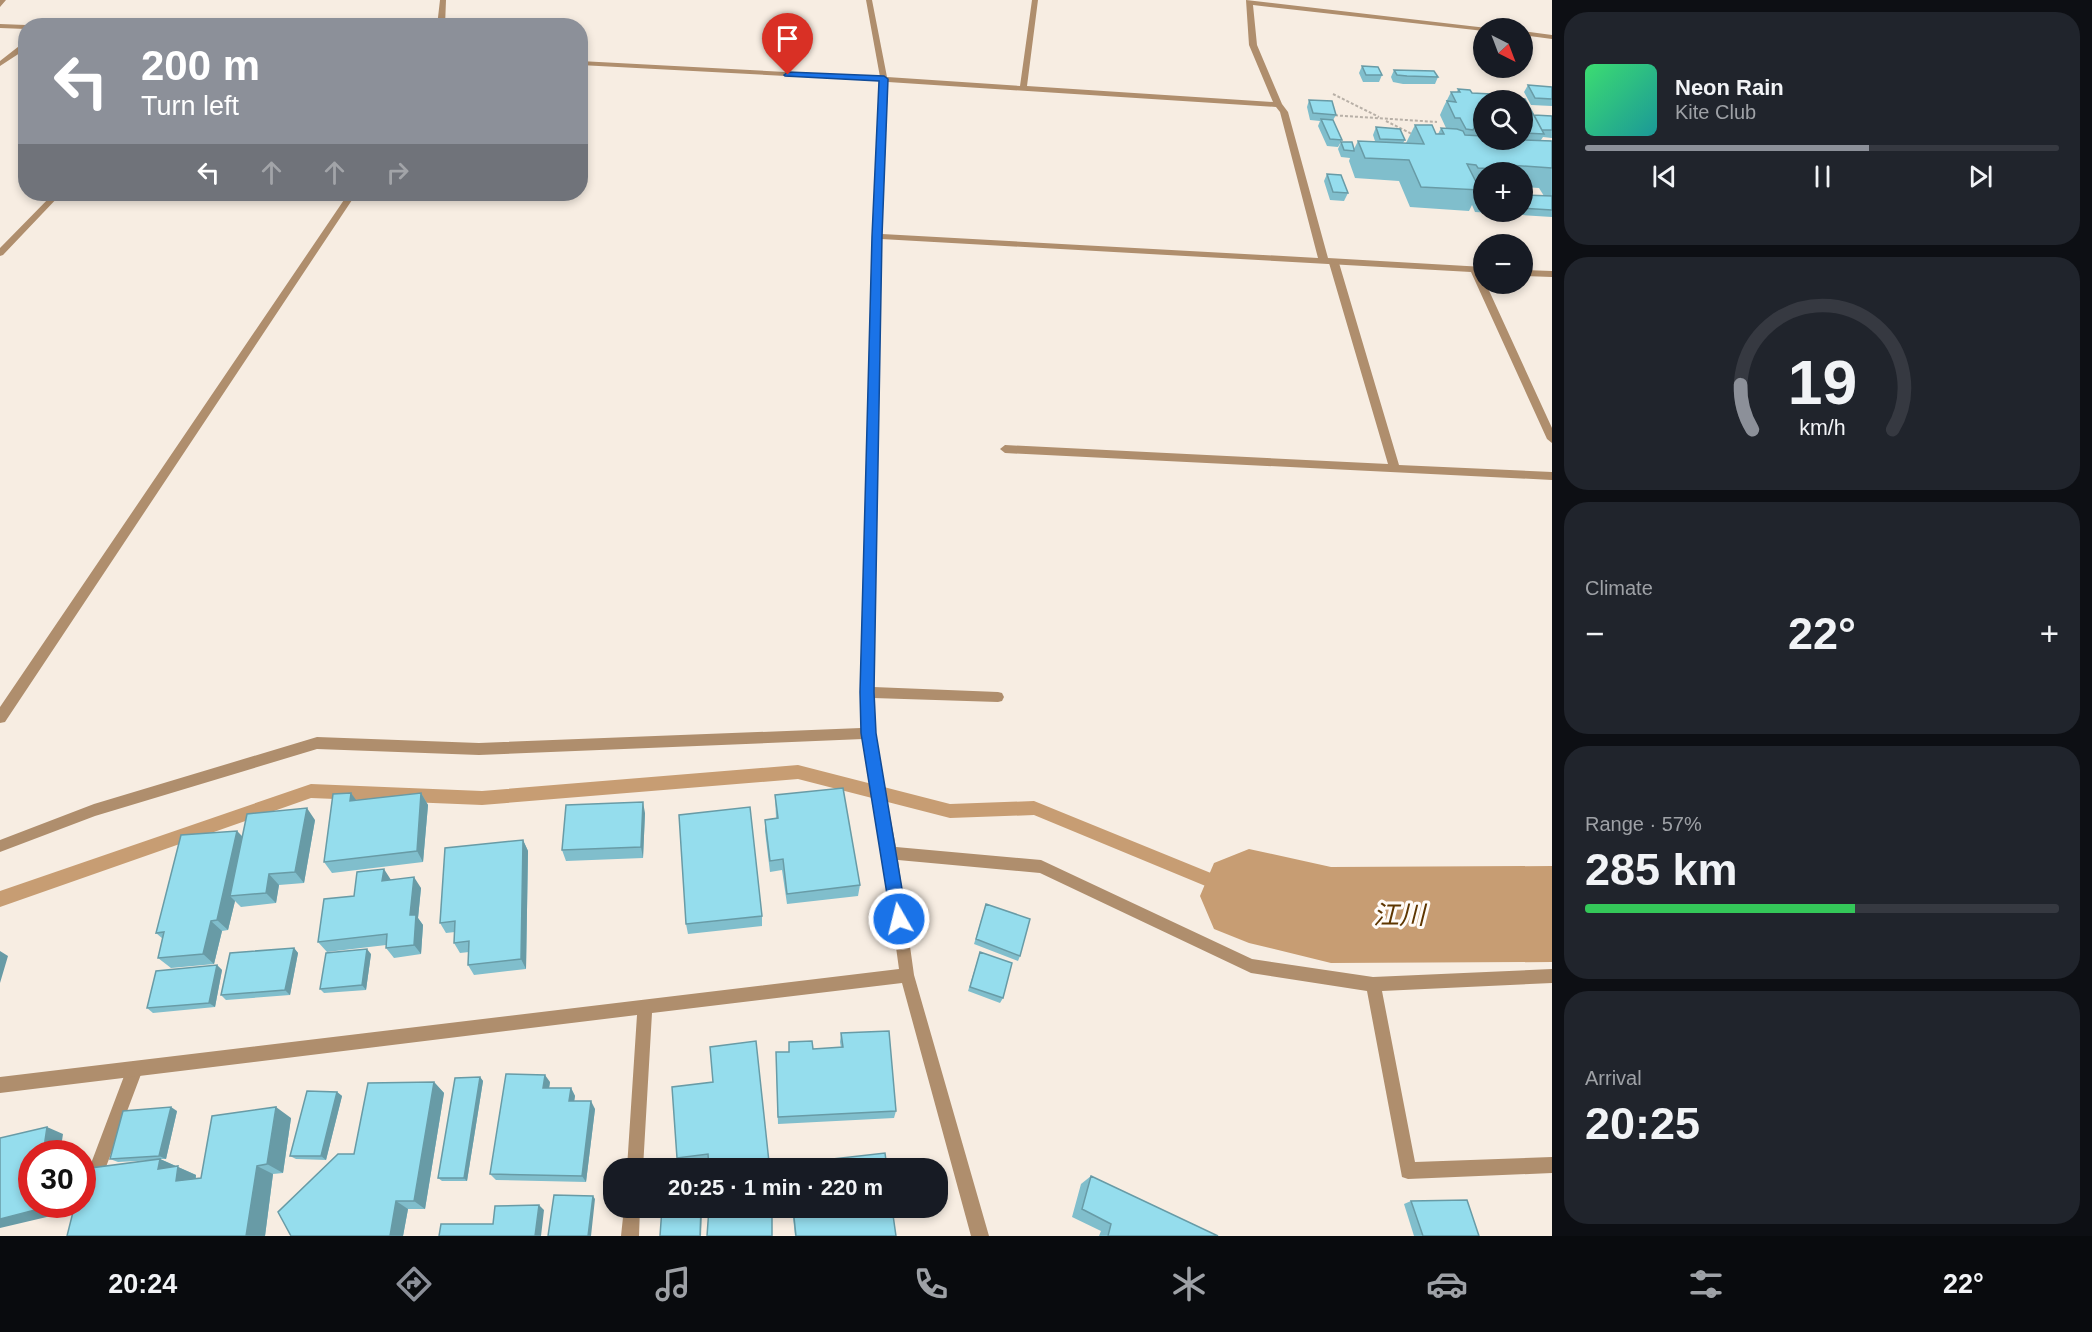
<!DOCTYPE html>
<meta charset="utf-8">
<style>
:root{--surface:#171b24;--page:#20242c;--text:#f1f3f6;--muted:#9ea1a6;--line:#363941;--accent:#8c9099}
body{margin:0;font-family:Arial,"Noto Sans JP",sans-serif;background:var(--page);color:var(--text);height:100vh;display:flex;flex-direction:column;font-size:22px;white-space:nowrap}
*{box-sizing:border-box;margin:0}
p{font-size:20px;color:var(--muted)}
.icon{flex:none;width:33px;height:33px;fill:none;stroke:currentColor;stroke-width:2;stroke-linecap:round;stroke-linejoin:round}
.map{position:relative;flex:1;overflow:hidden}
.details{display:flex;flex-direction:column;gap:12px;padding:12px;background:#0d0f14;width:540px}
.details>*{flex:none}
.guide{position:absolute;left:18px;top:18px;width:570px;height:183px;border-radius:24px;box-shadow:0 3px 9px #0003;background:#8c9099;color:#fff;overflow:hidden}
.needle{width:39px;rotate:138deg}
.fabs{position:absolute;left:1473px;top:18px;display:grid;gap:12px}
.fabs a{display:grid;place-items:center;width:60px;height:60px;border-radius:50%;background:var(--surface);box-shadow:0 3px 9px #0003;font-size:30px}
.speed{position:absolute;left:18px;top:1140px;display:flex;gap:12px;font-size:30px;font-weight:700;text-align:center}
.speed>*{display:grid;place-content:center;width:78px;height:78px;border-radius:50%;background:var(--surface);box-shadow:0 3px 9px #0003;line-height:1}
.speed .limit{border:9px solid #d22;background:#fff;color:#111}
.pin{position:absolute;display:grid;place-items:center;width:51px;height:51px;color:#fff;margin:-62px -26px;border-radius:50% 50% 50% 0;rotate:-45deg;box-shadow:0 0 6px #0007}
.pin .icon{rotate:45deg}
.me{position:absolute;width:66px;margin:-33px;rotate:352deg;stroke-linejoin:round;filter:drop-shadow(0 0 4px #0008)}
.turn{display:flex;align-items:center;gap:21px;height:126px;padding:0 24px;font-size:27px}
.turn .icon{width:78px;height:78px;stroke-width:2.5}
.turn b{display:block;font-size:42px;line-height:51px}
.lanes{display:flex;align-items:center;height:57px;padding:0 24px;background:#0003;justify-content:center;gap:30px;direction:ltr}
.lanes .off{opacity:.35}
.big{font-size:45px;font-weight:600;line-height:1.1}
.details .card{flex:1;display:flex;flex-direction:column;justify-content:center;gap:9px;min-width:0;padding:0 21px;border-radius:24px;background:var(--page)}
.details .dial{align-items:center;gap:0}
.dial svg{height:156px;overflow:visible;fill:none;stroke:var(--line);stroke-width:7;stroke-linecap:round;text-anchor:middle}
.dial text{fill:var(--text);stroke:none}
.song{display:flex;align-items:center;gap:18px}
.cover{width:72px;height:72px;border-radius:9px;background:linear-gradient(135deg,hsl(140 70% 55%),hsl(180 70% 35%))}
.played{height:6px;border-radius:3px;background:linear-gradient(90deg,var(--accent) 60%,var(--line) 60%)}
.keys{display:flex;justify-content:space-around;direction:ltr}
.heat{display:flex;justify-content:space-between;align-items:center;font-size:33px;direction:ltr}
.charge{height:9px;border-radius:4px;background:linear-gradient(90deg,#34c759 57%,var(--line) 0)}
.trip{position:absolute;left:603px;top:1158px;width:345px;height:60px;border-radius:24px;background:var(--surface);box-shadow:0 3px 9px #0003;font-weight:600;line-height:60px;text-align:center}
.tabs{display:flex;height:96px;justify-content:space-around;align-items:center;background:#090b0e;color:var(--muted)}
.tabs .icon{width:42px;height:42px}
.tabs .current{color:var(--accent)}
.tabs b{font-size:27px;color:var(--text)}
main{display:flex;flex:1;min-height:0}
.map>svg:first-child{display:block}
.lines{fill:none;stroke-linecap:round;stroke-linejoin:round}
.stream{fill:#c79d73;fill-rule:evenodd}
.river{fill:#c79d73;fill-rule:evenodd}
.path{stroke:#b8b0a7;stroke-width:2;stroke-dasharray:3 2;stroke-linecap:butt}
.lane{fill:#af8e6d;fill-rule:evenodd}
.street{fill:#af8e6d;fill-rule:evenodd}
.wall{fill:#80becc;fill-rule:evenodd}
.shaded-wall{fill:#689ba6}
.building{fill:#95dded;stroke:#689ba6;stroke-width:1.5}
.route{fill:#1a73e8;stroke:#114b97;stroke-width:1.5}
.labels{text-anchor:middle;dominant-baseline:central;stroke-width:6;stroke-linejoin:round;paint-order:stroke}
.near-water-label{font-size:26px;font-style:italic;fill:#5e3600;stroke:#fffbf7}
</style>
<main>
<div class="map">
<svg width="1552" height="1236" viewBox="0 0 1552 1236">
<rect width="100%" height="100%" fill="#f7ede2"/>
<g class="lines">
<path class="stream" d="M 798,765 L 950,804 L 1034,801 L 1255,891 L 1257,896 L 1255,901 L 1249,904 L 1034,815 L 950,818 L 798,779 L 482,805 L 311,798 L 0,907 L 0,891 L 311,784 L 482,791 Z"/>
<path class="river" d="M 1249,849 L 1331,867 L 1552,866 L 1552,962 L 1331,963 L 1249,943 L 1214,929 L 1200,896 L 1214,863 Z"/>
<path class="path" d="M 1333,94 L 1379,117
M 1330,115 L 1437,122
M 1386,121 L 1414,135"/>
<path class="lane" d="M 53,194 L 61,194 L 3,255 L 0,256 L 0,248 Z
M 1334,260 L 1339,263 L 1399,465 L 1552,472 L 1552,480 L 1005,453 L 1000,449 L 1005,445 L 1388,464 L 1329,263 Z
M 135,1061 L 141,1063 L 143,1069 L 98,1188 L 92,1190 L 86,1188 L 84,1182 L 129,1063 Z"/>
<path class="street" d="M 0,0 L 6,0 L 0,7 Z
M 440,0 L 446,0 L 445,26 L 437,26 Z
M 866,0 L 872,0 L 887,77 L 1020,86 L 1032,0 L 1038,0 L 1027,86 L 1273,102 L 1249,45 L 1246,0 L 1487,28 L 1484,28 L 1484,31 L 1253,5 L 1257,45 L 1282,104 L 1288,112 L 1328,258 L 1484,267 L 1484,273 L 1481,273 L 1484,284 L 1486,284 L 1552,428 L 1552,443 L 1547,439 L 1471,272 L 881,239 L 873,687 L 998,692 L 1002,693 L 1004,697 L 1002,701 L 998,702 L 873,698 L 874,733 L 896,847 L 1041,860 L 1252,959 L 1373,977 L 1552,969 L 1552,983 L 1382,991 L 1415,1162 L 1552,1157 L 1552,1173 L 1408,1179 L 1402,1177 L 1367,991 L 1251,973 L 1040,873 L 898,860 L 914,975 L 989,1236 L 971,1236 L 902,983 L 652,1013 L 643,1168 L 627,1168 L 637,1015 L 0,1093 L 0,1077 L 899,969 L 883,853 L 863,739 L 479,755 L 317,749 L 95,816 L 0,852 L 0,840 L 94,804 L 317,737 L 479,743 L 861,728 L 861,692 L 873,236 L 880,81 L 580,65 L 580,61 L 880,77 ZM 888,82 L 1276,107 L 1280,112 L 1318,258 L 882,234 Z
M 0,24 L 26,25 L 29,26 L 26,26 L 26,29 L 0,28 Z
M 1522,31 L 1552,35 L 1552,39 L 1522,35 Z
M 23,43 L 26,43 L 26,49 L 0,66 L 0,61 Z
M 348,194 L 356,194 L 5,722 L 0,723 L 0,707 Z
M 1522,270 L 1552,271 L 1552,277 L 1522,276 Z
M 624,1208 L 640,1208 L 639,1236 L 621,1236 Z"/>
</g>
<path class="wall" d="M 1362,66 L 1382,75 L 1379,82 L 1363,82 L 1359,73 Z
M 1394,70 L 1438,77 L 1435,84 L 1403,84 L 1393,82 L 1391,77 Z
M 1528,85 L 1552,87 L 1552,106 L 1531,105 L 1524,92 Z
M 1458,89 L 1470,90 L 1472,93 L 1511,95 L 1512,98 L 1525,99 L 1534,115 L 1552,116 L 1552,138 L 1543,137 L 1541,140 L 1552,141 L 1552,217 L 1475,212 L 1472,205 L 1469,211 L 1410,207 L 1399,181 L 1355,178 L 1349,161 L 1350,158 L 1341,157 L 1338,149 L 1341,142 L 1352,142 L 1354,149 L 1358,141 L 1375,141 L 1373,135 L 1376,127 L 1400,129 L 1405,140 L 1403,143 L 1406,143 L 1415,125 L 1432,125 L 1436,134 L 1438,134 L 1441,128 L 1446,128 L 1440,115 L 1444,106 L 1451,92 L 1457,92 ZM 1484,100 L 1522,100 L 1522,140 L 1484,140 ZM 1484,172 L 1522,172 L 1522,187 L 1539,188 L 1544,196 L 1522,195 L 1522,212 L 1484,212 L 1484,192 L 1479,192 L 1480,189 L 1484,190 Z
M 1309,100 L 1336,115 L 1333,120 L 1342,140 L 1338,147 L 1327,146 L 1318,126 L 1320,121 L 1310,120 L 1307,107 Z
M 1327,174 L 1348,193 L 1344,201 L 1330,200 L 1324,181 Z
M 351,793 L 356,801 L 421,793 L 428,805 L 423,862 L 332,873 L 324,862 Z
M 775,795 L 860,885 L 858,896 L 787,904 L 782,870 L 770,872 L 765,831 L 765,820 L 776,818 Z
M 645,813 L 643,858 L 566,861 L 562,850 Z
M 315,820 L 304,883 L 279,885 L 276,903 L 241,907 L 235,901 L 228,930 L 222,931 L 214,964 L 171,968 L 158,958 L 163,939 L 156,933 L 237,831 L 242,836 Z
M 523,840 L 528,851 L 526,969 L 474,975 L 468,965 L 469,952 L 460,953 L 454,943 L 455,932 L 446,933 L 440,923 Z
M 391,880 L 421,888 L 418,918 L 423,925 L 421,954 L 394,958 L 386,948 L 386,945 L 327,952 L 318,942 L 354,896 Z
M 986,904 L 1020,956 L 1018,961 L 974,944 Z
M 762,916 L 762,926 L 688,934 L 686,924 Z
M 294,948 L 298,953 L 290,995 L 226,1000 L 221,995 Z
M 980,952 L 1003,998 L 1000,1003 L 968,991 Z
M 371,954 L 366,990 L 324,993 L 320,989 Z
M 217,965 L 222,970 L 215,1007 L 153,1013 L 147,1008 Z
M 841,1033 L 896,1111 L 894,1118 L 778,1124 L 776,1061 L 813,1049 L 841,1048 L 840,1042 Z
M 480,1077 L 483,1081 L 467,1181 L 442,1181 L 438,1178 Z
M 434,1082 L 444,1093 L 425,1209 L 408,1209 L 403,1236 L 291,1236 L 354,1154 Z
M 550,1082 L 549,1088 L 571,1088 L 575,1096 L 574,1101 L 595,1109 L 586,1182 L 496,1180 L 490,1174 Z
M 713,1082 L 769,1162 L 769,1168 L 709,1168 L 709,1161 L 679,1165 L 677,1158 Z
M 337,1092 L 342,1096 L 326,1160 L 296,1159 L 290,1156 Z
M 177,1111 L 166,1159 L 160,1159 L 196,1175 L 196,1178 L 201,1178 L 291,1118 L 283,1173 L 273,1174 L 265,1236 L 156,1160 L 118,1162 L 110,1159 Z
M 1091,1176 L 1218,1236 L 1099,1236 L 1101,1231 L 1072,1217 L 1081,1184 Z
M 1411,1201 L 1479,1236 L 1414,1236 L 1404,1204 Z
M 792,1208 L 892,1208 L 896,1236 L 795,1236 Z"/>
<path class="shaded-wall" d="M 351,793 L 359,804 L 350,801 Z
M 421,793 L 428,805 L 423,862 L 417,851 Z
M 643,802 L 645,813 L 643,858 L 641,847 Z
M 307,808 L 315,820 L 304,883 L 295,872 Z
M 237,831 L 247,842 L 230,896 L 235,901 L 228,930 L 217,920 Z
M 523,840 L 528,851 L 526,969 L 521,959 Z
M 384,869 L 391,880 L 382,881 Z
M 269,874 L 279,885 L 276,903 L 266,893 Z
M 414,877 L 421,888 L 418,918 L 423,925 L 421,954 L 414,945 L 410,915 Z
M 211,921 L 222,931 L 214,964 L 203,954 Z
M 294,948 L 298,953 L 290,995 L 285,990 Z
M 367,949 L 371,954 L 366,990 L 362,985 Z
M 0,951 L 8,956 L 0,983 Z
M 217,965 L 222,970 L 215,1007 L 209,1003 Z
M 545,1075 L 550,1082 L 548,1095 L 543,1088 Z
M 480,1077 L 483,1081 L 467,1181 L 464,1178 Z
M 434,1082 L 444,1093 L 425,1209 L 414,1201 Z
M 571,1088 L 575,1096 L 573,1109 L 569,1101 Z
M 337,1092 L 342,1096 L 326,1160 L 321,1156 Z
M 591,1101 L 595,1109 L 586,1182 L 582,1176 Z
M 171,1107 L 177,1111 L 166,1159 L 159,1156 Z
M 276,1107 L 291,1118 L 283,1173 L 267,1164 Z
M 47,1127 L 63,1134 L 60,1154 L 43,1154 Z
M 160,1159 L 196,1175 L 194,1189 L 176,1181 L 158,1169 Z
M 257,1166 L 273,1174 L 265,1236 L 246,1236 Z
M 593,1196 L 595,1199 L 591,1236 L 588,1236 Z
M 396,1201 L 408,1209 L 403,1236 L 390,1236 Z
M 35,1204 L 53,1204 L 51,1216 L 0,1228 L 0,1219 Z
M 539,1205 L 544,1210 L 541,1236 L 535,1236 Z
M 701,1208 L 702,1208 L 701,1236 L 700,1236 Z"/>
<path class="building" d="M 1362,66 L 1378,67 L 1382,75 L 1366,75 Z
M 1394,70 L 1434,71 L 1438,77 L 1407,76 L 1397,75 Z
M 1528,85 L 1552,87 L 1552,99 L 1535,98 Z
M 1458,89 L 1470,90 L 1472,93 L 1511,95 L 1512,98 L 1525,99 L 1544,134 L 1522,133 L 1522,100 L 1484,100 L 1484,124 L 1476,124 L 1473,130 L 1466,129 L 1460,118 L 1455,118 L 1447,101 L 1456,102 L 1451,92 L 1460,92 Z
M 1309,100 L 1332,101 L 1336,115 L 1313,113 Z
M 1534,115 L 1552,116 L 1552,130 L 1542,130 Z
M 1321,119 L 1333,120 L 1342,140 L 1330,139 Z
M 1476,124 L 1484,124 L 1484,140 L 1522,140 L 1552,141 L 1552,168 L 1494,164 L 1497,169 L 1478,168 L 1476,165 L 1467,164 L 1480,190 L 1421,187 L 1409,160 L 1365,158 L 1358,141 L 1424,144 L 1415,125 L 1432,125 L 1436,134 L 1444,134 L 1441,128 L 1457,129 L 1463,131 L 1465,135 L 1482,136 Z
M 1376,127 L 1400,129 L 1405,140 L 1380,139 Z
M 1341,142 L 1352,142 L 1354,149 L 1354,151 L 1344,150 Z
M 1327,174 L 1341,175 L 1348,193 L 1333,192 Z
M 1479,192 L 1484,192 L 1484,205 L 1479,205 L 1476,197 Z
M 1522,195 L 1552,196 L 1552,210 L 1522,208 Z
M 843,788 L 860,885 L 787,894 L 783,859 L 770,861 L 765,820 L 778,818 L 775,795 Z
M 351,793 L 350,801 L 421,793 L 417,851 L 324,862 L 333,794 Z
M 643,802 L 641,847 L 562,850 L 566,805 Z
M 750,807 L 762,916 L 686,924 L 679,815 Z
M 307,808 L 295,872 L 269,874 L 266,893 L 230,896 L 247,814 Z
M 237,831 L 217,920 L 211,921 L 203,954 L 158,958 L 164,932 L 156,933 L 181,835 Z
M 523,840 L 521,959 L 468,965 L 469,941 L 454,943 L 455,921 L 440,923 L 445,848 Z
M 384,869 L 382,881 L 414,877 L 410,915 L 416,915 L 414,945 L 386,948 L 387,934 L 318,942 L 324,899 L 354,896 L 357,872 Z
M 986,904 L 1030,919 L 1020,956 L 976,939 Z
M 294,948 L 285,990 L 221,995 L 230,953 Z
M 367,949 L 362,985 L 320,989 L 326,953 Z
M 980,952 L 1012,963 L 1003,998 L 970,987 Z
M 217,965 L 209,1003 L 147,1008 L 156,971 Z
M 889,1031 L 896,1111 L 778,1117 L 776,1052 L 789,1052 L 789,1042 L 812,1041 L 813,1049 L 843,1047 L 841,1033 Z
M 756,1041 L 769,1162 L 721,1168 L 709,1168 L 708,1154 L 677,1158 L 672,1087 L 713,1082 L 710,1047 Z
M 506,1074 L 545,1075 L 543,1088 L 571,1088 L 569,1101 L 591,1101 L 582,1176 L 490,1174 Z
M 480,1077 L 464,1178 L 438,1178 L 455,1078 Z
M 434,1082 L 414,1201 L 396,1201 L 390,1236 L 291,1236 L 278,1212 L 338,1154 L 354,1154 L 368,1083 Z
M 307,1091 L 337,1092 L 321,1156 L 290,1156 Z
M 171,1107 L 159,1156 L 110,1159 L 123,1111 Z
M 276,1107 L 267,1164 L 257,1166 L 246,1236 L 67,1236 L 75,1204 L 82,1204 L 83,1169 L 160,1159 L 158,1169 L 178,1166 L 176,1181 L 201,1178 L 212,1116 Z
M 47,1127 L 43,1154 L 32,1154 L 32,1204 L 35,1204 L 35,1210 L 0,1219 L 0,1138 Z
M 885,1153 L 887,1168 L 790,1168 L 789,1164 Z
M 665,1166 L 703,1166 L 703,1168 L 665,1168 Z
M 1091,1176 L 1218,1236 L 1108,1236 L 1111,1224 L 1082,1209 Z
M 554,1195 L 593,1196 L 588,1236 L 548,1236 Z
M 1467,1200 L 1479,1236 L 1423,1236 L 1411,1201 Z
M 539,1205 L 535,1236 L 439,1236 L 441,1224 L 493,1224 L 495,1206 Z
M 662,1208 L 701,1208 L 700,1236 L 660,1236 Z
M 709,1208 L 772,1208 L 772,1236 L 707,1236 Z
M 793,1208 L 892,1208 L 896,1236 L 796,1236 Z"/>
<path class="route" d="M 788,72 L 884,76 L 888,79 L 882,236 L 874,692 L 876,733 L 907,919 L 905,925 L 899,927 L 893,925 L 891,919 L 861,733 L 860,692 L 872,236 L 879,81 L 785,76 L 784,75 Z"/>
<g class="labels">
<g class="near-water-label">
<text x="1399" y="915">江川</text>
</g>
</g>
</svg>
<div class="fabs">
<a><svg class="needle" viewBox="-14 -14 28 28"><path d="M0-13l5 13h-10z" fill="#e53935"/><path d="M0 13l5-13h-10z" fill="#9ea1a6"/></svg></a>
<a><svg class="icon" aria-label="search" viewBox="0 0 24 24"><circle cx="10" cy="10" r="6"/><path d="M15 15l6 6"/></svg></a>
<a>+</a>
<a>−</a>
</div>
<div class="speed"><div class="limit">30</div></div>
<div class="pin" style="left:788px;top:75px;background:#d93025"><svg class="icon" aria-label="arrive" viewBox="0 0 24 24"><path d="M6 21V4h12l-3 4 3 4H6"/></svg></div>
<svg class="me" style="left:899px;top:919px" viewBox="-20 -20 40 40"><circle r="17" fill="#1a73e8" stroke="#fff" stroke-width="3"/><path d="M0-11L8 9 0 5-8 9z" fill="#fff"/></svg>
<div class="trip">20:25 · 1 min · 220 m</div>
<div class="guide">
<div class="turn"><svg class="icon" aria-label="left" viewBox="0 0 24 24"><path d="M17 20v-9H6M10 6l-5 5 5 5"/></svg><div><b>200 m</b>Turn left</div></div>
<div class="lanes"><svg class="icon" aria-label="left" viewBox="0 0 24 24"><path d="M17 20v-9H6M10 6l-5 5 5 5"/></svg><svg class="icon off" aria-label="ahead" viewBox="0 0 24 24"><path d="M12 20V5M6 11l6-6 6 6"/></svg><svg class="icon off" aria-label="ahead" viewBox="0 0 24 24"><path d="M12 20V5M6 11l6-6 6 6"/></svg><svg class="icon off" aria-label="right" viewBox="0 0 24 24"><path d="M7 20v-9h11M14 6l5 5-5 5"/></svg></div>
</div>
</div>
<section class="details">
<div class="card">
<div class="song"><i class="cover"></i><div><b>Neon Rain</b><p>Kite Club</p></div></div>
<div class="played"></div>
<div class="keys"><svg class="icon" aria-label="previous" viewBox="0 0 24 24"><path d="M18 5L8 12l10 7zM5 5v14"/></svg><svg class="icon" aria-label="pause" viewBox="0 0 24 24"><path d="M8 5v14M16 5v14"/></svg><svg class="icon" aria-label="next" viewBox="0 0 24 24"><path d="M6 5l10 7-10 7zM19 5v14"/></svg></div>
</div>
<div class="card dial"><svg viewBox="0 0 100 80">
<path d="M14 69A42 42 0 1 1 86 69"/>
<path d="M14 69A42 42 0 0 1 8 46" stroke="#8c9099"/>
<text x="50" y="56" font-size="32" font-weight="700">19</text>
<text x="50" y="72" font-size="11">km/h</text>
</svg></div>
<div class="card"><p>Climate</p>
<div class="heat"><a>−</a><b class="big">22°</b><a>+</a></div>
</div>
<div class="card"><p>Range · 57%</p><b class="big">285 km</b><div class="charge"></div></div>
<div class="card"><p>Arrival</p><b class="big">20:25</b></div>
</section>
</main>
<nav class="tabs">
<b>20:24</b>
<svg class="icon current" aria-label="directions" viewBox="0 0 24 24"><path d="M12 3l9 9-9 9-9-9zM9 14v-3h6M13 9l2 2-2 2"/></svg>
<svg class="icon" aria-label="music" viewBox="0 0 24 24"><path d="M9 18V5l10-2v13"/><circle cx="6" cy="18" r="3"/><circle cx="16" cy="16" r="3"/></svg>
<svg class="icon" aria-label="phone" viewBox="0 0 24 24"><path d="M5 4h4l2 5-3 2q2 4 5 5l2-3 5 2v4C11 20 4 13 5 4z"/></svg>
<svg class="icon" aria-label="climate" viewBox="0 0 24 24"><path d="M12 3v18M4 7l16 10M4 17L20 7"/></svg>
<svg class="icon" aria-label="car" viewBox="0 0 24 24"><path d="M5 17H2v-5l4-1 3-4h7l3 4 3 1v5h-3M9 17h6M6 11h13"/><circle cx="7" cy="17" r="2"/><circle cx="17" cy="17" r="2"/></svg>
<svg class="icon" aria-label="filters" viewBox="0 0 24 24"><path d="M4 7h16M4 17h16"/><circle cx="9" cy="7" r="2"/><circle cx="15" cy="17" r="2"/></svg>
<b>22°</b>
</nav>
